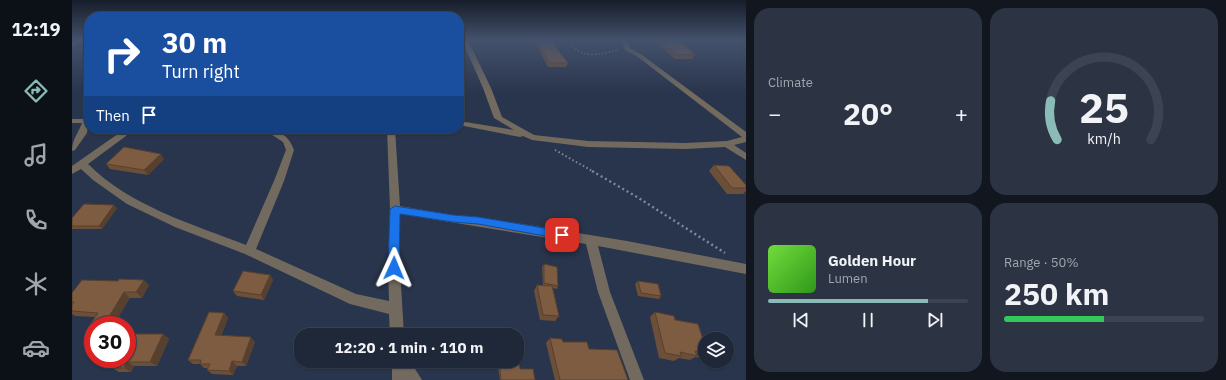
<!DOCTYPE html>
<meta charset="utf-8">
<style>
:root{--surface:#1f2839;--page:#2c3444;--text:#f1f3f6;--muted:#a1a6ae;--line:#3c4453;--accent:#8bbbb9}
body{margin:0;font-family:"IBM Plex Sans",sans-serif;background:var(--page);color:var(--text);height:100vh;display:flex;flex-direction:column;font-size:15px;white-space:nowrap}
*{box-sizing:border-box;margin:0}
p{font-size:13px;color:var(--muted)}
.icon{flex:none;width:22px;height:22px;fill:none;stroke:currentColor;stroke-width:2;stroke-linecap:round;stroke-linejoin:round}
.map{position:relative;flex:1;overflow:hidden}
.drawer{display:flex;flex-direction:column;gap:8px;padding:8px;background:#11161f;width:480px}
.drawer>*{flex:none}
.guide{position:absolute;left:12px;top:12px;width:380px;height:122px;border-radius:16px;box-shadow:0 1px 3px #0004,0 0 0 1px var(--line);background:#1a4fa0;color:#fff;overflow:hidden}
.tools{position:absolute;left:626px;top:332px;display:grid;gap:8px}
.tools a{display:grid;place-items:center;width:36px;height:36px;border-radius:50%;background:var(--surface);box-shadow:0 1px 3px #0004,0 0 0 1px var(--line);font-size:20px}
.speed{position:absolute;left:12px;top:316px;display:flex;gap:8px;font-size:20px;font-weight:700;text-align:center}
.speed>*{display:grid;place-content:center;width:52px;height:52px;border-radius:50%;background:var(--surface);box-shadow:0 1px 3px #0004,0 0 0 1px var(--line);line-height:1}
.speed .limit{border:6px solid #d22;background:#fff;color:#111}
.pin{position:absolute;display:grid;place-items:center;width:34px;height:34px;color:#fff;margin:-17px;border-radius:8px;box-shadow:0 2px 6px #0006}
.me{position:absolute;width:44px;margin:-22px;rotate:1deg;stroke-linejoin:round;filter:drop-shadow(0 0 3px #0008)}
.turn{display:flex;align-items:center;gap:14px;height:84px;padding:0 12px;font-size:18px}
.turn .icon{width:52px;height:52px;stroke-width:2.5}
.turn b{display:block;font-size:28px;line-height:34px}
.then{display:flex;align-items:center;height:38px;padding:0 12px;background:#0003;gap:8px;font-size:15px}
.big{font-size:30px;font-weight:700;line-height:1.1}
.drawer .widget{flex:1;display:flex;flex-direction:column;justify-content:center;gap:6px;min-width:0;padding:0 14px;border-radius:16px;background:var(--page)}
.drawer .dial{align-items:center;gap:0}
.dial svg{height:104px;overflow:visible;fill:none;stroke:var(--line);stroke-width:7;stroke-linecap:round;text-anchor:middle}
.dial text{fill:var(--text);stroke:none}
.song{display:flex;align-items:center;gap:12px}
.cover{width:48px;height:48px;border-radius:6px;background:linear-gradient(135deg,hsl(100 70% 55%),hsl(110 70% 35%))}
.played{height:4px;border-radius:2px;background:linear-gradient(90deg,var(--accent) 80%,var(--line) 80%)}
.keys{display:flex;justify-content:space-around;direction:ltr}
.heat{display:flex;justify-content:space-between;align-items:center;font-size:22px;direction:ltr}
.charge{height:6px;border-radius:3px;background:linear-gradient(90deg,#34c759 50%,var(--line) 0)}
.drawer .tiles{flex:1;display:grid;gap:8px;grid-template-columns:repeat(2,1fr)}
.trip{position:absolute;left:222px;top:328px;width:230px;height:40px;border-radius:16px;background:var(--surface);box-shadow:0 1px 3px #0004,0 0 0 1px var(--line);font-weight:700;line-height:40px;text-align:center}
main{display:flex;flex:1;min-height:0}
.dock{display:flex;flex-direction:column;width:72px;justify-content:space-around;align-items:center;background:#0c1017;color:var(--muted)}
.dock .icon{width:28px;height:28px}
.dock .current{color:var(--accent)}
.dock b{font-size:18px;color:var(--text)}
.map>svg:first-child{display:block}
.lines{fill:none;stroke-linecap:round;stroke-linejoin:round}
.path-far2{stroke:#7f889c;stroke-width:1.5;stroke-dasharray:1.5 2;stroke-linecap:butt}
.path-far1{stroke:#7f889c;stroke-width:2;stroke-dasharray:1.5 2.5;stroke-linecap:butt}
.path{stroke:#7f889c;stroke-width:2.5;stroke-dasharray:2 3;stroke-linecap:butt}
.street{fill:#736a5f;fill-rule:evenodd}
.wall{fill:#6c4f38}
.shaded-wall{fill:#58402e}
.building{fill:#7e5c41;stroke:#58402e}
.route{fill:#1a73e8;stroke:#114b97}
</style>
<main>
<nav class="dock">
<b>12:19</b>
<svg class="icon current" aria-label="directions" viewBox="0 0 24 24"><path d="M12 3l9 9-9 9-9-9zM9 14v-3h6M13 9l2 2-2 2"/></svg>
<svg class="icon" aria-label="music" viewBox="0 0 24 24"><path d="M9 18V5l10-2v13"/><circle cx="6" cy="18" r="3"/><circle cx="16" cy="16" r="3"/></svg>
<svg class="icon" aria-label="phone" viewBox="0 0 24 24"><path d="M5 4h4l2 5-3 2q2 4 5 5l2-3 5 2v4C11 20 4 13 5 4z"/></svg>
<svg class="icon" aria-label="climate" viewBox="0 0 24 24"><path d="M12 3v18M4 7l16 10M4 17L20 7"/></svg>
<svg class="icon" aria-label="car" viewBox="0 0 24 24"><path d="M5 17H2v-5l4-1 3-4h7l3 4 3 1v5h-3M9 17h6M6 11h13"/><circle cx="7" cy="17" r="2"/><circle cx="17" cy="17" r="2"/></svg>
</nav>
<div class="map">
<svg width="674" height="380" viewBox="0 0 674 380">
<rect width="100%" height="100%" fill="#29354c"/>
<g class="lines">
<path class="path-far2" d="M 497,40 C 507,61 529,54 547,50"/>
<path class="path-far1" d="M 483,150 L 522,172"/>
<path class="path" d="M 520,171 L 565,197 L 653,253"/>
<path class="street" d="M 5,40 L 12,40 L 0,47 L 0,42 Z
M 390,40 L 396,40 L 419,88 L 430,117 L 462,135 L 516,141 L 613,143 L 655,141 L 670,137 L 566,57 L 553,50 L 549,40 L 555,40 L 558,48 L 570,55 L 674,132 L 674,142 L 662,145 L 674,153 L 674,160 L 653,147 L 613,149 L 516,147 L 460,140 L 451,136 L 448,137 L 387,125 L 387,121 L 442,130 L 422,118 L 411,88 Z
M 0,119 L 17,119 L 15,133 L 3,150 L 0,151 C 0,139 6,134 10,123 L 0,123 Z
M 53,129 L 92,129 L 88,132 L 58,133 L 16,164 C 58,206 120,224 174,245 L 202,181 L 214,150 L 211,142 L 191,129 C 206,129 217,135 222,150 L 212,181 L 184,249 L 284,294 L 317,301 L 316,268 L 318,209 L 315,129 L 323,129 L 328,206 L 381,215 L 406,217 L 555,241 L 674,264 L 674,274 L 526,246 L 538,292 L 572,380 L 558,380 L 526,292 L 514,244 L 328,214 L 328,268 L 332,335 L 318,335 L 317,314 L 278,304 L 173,254 L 103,227 L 55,204 L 21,180 L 9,169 L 0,174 L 0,166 Z
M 320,361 L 338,361 L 350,380 L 320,380 Z"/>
</g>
<path class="wall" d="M 464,40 L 496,63 L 494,67 L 476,67 L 463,43 Z
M 582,40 L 606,40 L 623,54 L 620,59 L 603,59 Z
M 92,159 L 76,175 L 38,169 L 34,164 Z
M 642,165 L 674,185 L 674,191 L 671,194 L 655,194 L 637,171 Z
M 45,208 L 30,229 L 0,229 L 0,218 Z
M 472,264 L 486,286 L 485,289 L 481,288 L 487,316 L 483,321 L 468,320 L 462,291 L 465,285 L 471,286 L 470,267 Z
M 198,275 L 201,280 L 192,300 L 165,296 L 161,291 Z
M 566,281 L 589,296 L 587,299 L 566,296 L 563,284 Z
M 77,285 L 70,298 L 58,298 L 21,325 L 21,332 L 16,328 L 23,317 L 3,316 L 0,314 L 0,293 Z
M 583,312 L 603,320 L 633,346 L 633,355 L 628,358 L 623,357 L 618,360 L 607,358 L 602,361 L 587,358 L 578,317 Z
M 152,313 L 156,318 L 149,336 L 183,342 L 174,366 L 165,366 L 161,375 L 140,374 L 135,370 L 136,368 L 132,368 L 128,364 L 121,364 L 116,360 Z
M 91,334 L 97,339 L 85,366 L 62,366 L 59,372 L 47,372 L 40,368 L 42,364 L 35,360 Z
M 478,338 L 517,349 L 556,380 L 483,380 L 474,343 Z
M 425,361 L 445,361 L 448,369 L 463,380 L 428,380 Z"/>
<path class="shaded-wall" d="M 89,154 L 92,159 L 76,175 L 72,170 Z
M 42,205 L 45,208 L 30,229 L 27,226 Z
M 198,275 L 201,280 L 192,300 L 189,295 Z
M 72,280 L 77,285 L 70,298 L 64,292 Z
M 52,292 L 58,298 L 42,325 L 32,325 Z
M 152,313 L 156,318 L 147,340 L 143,335 Z
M 91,334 L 97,339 L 85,366 L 78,362 Z
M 179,337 L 183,342 L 174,366 L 170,362 Z
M 160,361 L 165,366 L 161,375 L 157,371 Z
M 55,362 L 62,366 L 59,372 L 52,368 Z"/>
<path class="building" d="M 464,40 L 478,40 L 496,63 L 477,63 Z
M 589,40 L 606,40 L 623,54 L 605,55 Z
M 52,147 L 89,154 L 72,170 L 34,164 Z
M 642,165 L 657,166 L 674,185 L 674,188 L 660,188 Z
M 12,204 L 42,205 L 27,226 L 0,226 L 0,218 Z
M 472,264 L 485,267 L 486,286 L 472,283 Z
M 171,271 L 198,275 L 189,295 L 161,291 Z
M 47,279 L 72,280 L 64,292 L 52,292 L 32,325 L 21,325 L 21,328 L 16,328 L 26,313 L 0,311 L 0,305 L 2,302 L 0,302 L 0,293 L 10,280 L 46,281 Z
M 566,281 L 586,284 L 589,296 L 569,293 Z
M 465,285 L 480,286 L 487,316 L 471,315 Z
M 137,312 L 152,313 L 143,335 L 179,337 L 170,362 L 160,361 L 157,371 L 135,370 L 138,364 L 128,364 L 129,360 L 116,360 Z
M 583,312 L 602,316 L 603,320 L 626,324 L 633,346 L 633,353 L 623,351 L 625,356 L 608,352 L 609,356 L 593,353 Z
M 55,334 L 91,334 L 78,362 L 55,362 L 52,368 L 40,368 L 44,360 L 35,360 L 36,359 L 55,359 Z
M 478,338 L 490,339 L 491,342 L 515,342 L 517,349 L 545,350 L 556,380 L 488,380 Z
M 445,352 L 448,369 L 461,369 L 463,380 L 429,380 L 427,361 L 445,361 Z"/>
<linearGradient id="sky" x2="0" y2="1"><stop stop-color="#171d2a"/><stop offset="0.43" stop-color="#43516c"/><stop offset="1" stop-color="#43516c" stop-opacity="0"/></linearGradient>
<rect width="674" height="93" fill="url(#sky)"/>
<path class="route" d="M 323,206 L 381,215 L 406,217 L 490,231 L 494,232 L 495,235 L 494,238 L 490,239 L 406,224 L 381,222 L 328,214 L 327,268 L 326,272 L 322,273 L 318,272 L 316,268 L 318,209 Z"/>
</svg>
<div class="tools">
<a><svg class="icon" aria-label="layers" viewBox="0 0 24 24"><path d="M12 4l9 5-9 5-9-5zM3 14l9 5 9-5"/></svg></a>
</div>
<div class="speed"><div class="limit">30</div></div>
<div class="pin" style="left:490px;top:235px;background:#d93025"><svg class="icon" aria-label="arrive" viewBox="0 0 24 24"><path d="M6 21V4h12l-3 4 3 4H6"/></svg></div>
<svg class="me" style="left:322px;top:268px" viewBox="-20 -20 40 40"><path d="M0-17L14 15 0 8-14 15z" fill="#1a73e8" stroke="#fff" stroke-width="4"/></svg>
<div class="trip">12:20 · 1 min · 110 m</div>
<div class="guide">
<div class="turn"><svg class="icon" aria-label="right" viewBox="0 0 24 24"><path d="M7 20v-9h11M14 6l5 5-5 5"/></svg><div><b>30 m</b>Turn right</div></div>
<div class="then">Then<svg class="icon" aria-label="arrive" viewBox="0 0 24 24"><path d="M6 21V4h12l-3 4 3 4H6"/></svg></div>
</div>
</div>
<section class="drawer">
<div class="tiles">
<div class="widget"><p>Climate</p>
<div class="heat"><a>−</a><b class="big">20°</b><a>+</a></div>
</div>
<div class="widget dial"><svg viewBox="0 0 100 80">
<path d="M14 69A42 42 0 1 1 86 69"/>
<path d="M14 69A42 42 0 0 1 9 39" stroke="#8bbbb9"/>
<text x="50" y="56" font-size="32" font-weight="700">25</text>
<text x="50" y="72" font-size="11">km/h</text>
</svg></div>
<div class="widget">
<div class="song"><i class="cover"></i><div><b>Golden Hour</b><p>Lumen</p></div></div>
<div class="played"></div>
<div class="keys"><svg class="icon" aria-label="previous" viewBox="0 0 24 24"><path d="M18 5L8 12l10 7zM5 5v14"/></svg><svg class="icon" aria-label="pause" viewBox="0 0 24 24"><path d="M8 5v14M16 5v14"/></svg><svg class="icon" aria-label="next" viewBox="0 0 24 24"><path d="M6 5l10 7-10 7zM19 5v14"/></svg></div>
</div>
<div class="widget"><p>Range · 50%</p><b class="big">250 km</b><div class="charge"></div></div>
</div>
</section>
</main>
